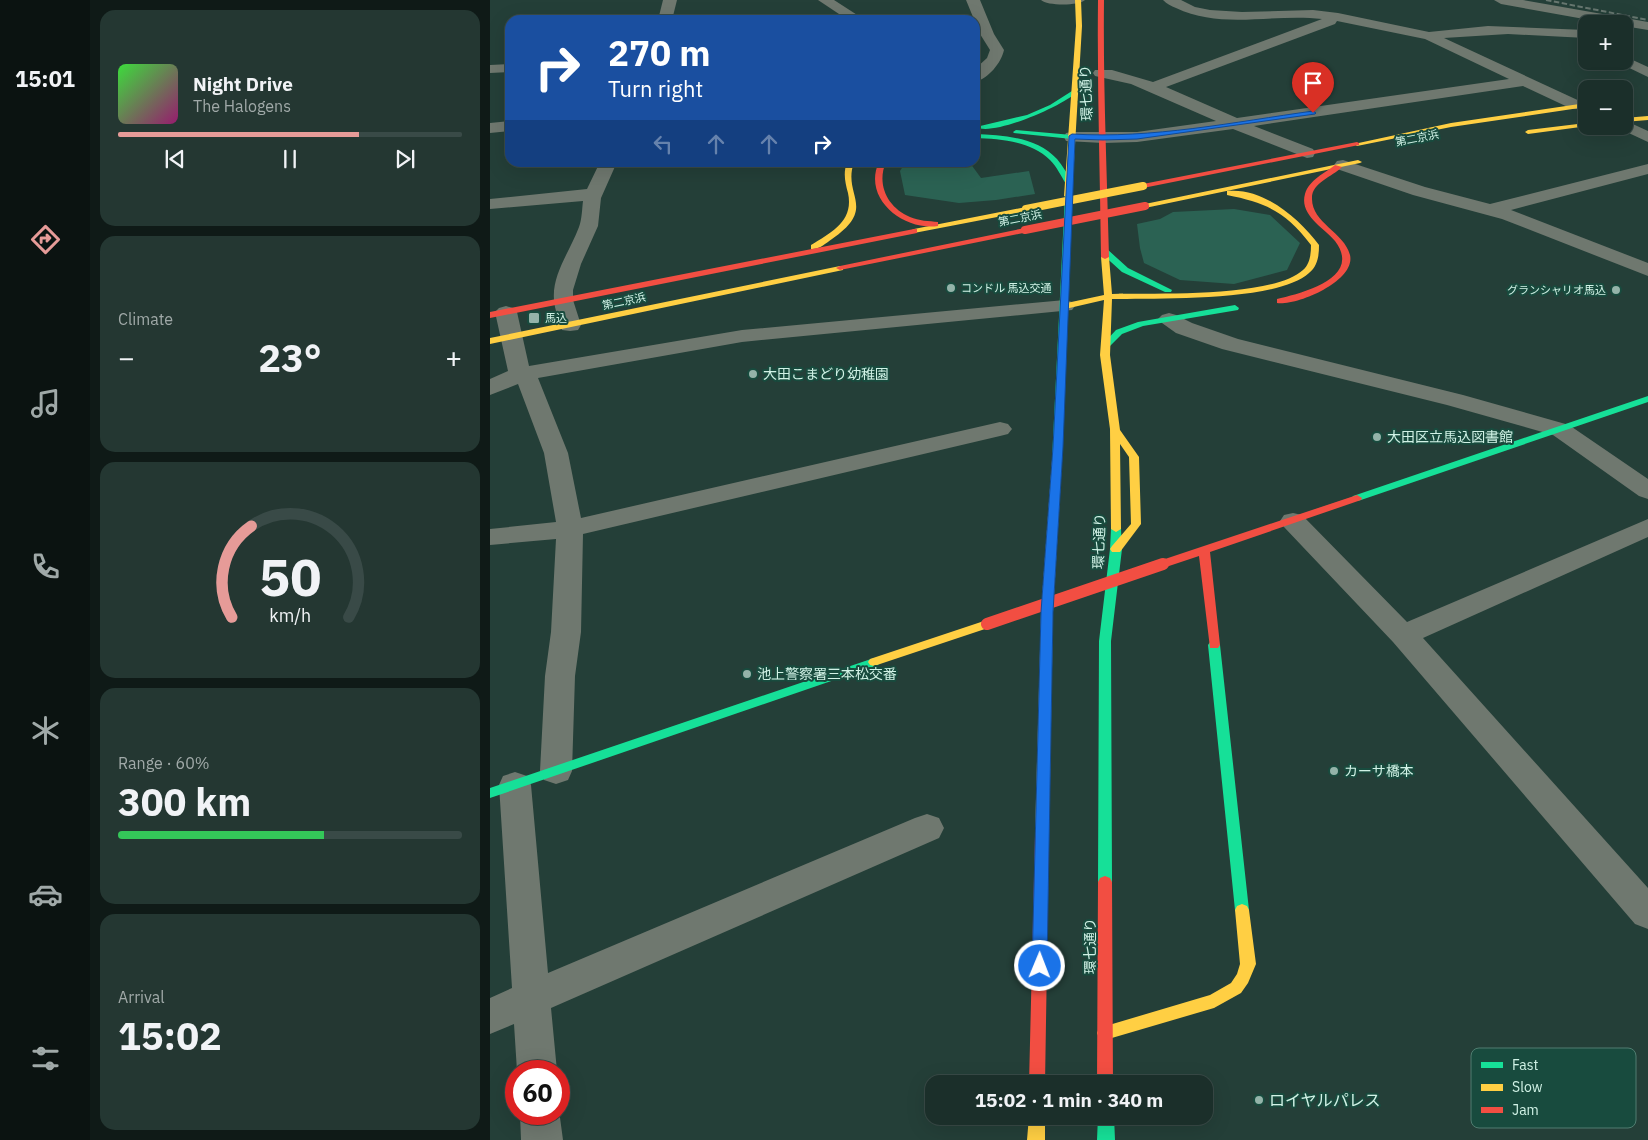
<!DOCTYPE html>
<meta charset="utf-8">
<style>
:root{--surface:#1b2f2a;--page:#243732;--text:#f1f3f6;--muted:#a0a9a8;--line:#394a47;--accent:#e69b98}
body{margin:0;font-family:"IBM Plex Sans","Noto Sans JP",sans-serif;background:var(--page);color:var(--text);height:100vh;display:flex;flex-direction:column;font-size:19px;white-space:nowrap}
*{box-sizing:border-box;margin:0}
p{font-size:16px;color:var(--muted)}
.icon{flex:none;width:28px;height:28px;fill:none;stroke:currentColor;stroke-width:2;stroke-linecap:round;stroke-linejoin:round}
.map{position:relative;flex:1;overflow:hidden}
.panel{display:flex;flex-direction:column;gap:10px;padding:10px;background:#0f1a17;width:400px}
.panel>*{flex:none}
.guide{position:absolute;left:15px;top:15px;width:475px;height:152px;border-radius:15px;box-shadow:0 5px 20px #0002,0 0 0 1px var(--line);background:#1a4fa0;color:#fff;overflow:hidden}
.fabs{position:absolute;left:1088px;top:15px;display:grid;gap:10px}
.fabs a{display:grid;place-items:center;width:55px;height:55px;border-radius:10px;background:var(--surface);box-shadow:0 5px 20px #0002,0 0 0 1px var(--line);font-size:25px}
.speed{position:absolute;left:15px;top:1060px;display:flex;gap:10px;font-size:25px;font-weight:700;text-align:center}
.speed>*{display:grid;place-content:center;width:65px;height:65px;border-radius:50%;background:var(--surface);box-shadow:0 5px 20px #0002,0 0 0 1px var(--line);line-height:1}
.speed .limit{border:8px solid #d22;background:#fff;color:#111}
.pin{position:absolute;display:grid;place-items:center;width:42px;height:42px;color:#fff;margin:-51px -21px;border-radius:50% 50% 50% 0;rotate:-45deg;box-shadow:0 0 5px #0007}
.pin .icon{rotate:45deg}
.me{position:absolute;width:55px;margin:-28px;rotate:1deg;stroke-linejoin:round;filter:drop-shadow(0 0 4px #0008)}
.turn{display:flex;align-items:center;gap:18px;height:105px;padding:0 20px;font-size:22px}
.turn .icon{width:65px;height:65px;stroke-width:2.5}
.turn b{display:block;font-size:35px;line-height:42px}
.lanes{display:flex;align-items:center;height:48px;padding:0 20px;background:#0003;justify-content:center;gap:25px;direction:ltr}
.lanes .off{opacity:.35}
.big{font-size:38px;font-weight:800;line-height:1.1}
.panel .widget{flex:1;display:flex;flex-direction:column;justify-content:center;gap:8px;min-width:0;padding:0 18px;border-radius:15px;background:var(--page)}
.panel .dial{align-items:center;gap:0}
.dial svg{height:130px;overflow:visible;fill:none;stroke:var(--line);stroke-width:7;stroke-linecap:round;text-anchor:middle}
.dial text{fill:var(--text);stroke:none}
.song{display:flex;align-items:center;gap:15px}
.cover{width:60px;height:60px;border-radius:8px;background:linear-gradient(135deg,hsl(120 70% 55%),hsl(320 70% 35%))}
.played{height:5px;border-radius:2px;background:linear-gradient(90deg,var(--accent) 70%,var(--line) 70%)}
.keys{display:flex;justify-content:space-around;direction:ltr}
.heat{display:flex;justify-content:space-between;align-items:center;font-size:28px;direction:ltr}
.charge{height:8px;border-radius:4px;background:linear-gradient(90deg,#34c759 60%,var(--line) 0)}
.trip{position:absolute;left:435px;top:1075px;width:288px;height:50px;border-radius:15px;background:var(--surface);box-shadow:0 5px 20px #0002,0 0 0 1px var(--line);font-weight:800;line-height:50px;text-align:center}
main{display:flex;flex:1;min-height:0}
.tabs{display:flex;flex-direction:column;width:90px;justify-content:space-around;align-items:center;background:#0b1311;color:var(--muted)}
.tabs .icon{width:35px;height:35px}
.tabs .selected{color:var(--accent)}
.tabs b{font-size:22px;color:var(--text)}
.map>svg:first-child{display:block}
.green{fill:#2b6253}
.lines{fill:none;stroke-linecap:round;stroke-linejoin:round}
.street{fill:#6f786f;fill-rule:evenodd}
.fast{fill:#16e098;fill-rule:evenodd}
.slow{fill:#ffcf43;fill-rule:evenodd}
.jam{fill:#f24e42;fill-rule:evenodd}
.rail{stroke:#66766f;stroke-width:2;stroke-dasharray:5.5 2.5;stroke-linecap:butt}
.slow-bridge{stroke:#ffcf43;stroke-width:8}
.jam-bridge-far1{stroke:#f24e42;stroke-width:8}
.jam-bridge{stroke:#f24e42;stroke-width:12}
.route{fill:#1a73e8;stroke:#114b97}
.poi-dot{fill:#94b3a9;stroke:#184b3e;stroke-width:2}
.labels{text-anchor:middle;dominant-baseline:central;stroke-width:4;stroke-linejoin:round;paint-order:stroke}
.far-street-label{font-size:11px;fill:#d1f2e6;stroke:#184b3e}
.far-poi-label{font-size:11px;fill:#d1f2e6;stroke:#184b3e;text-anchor:start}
.street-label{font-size:14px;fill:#d1f2e6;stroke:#184b3e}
.poi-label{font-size:14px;fill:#d1f2e6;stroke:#184b3e;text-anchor:start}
.near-poi-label{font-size:16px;fill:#d1f2e6;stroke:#184b3e;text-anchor:start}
.key{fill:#184b3e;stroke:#507d70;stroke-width:1}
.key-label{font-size:14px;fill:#d1f2e6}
</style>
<main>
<nav class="tabs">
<b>15:01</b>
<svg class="icon selected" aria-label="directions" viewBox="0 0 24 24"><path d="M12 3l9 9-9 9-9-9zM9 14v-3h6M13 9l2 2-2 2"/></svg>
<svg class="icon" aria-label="music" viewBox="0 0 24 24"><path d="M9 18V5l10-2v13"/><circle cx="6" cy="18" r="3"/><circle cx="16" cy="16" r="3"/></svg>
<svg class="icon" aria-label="phone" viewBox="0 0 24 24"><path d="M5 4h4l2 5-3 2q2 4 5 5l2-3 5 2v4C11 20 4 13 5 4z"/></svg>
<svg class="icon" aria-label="climate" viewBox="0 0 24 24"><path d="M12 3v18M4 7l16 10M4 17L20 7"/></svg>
<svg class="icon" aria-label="car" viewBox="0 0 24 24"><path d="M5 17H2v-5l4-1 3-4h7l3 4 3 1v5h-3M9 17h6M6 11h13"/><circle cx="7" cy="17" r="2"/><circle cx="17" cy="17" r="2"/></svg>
<svg class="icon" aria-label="filters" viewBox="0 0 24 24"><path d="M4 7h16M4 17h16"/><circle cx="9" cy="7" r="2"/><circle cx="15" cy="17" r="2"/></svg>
</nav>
<section class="panel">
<div class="widget">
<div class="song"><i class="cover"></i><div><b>Night Drive</b><p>The Halogens</p></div></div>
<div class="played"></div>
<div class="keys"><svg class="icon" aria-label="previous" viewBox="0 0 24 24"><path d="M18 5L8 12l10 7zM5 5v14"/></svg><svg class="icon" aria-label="pause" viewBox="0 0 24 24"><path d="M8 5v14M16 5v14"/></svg><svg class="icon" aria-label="next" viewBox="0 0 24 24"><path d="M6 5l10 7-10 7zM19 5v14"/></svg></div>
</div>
<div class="widget"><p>Climate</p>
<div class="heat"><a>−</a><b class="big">23°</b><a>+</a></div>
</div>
<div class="widget dial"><svg viewBox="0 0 100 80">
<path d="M14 69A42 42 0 1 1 86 69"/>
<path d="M14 69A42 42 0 0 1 26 13" stroke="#e69b98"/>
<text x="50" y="56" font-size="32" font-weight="700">50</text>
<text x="50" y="72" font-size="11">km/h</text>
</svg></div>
<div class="widget"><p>Range · 60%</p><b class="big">300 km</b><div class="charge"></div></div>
<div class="widget"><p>Arrival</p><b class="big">15:02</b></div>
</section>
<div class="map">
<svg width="1158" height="1140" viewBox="0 0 1158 1140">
<rect width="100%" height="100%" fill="#243f38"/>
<path class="green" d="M 480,163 L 491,178 L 539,171 L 545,194 L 506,200 L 469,203 L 415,195 L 410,171 L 415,163 Z
M 744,209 L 780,215 L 810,243 L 797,270 L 744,284 L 690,280 L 654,263 L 650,248 L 647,224 L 670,219 L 683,212 Z"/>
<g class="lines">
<path class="street" d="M 173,0 L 187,0 L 182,20 L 168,20 Z
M 328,0 L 344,0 L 375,20 L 358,20 Z
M 476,0 L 490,0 L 504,34 L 514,50 C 511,63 499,78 485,82 L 485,69 L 497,58 L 500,50 L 490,34 Z
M 551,0 L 595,0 C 589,6 557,6 551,0 Z
M 673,0 L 691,0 L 705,7 L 720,10 L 752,12 L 823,10 L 848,13 L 939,32 L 998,26 L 1096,30 L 1096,38 L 1018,34 L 954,38 L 1094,103 L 1096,106 L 1094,109 L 1082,109 L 1033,86 L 764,126 L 823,149 L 825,153 L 823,157 L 817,158 L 743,129 L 647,142 L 613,143 L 576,141 L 574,137 L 576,133 L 582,132 L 647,132 L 726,121 L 641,84 L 605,76 L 603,73 L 605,70 L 622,70 L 663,82 L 832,19 C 784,13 732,30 686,8 C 681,6 677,4 673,0 ZM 847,21 L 935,39 L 1019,79 L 747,118 L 676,87 L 845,24 Z
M 1004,0 L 1033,0 L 1158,22 L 1158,30 L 1134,26 L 1134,24 L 1122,24 L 1011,4 Z
M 1134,56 L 1158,67 L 1158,77 L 1129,63 L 1128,61 L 1134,61 Z
M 20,64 L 20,72 L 0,73 L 0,65 Z
M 1134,120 L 1158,131 L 1158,142 L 1128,128 L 1127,126 L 1134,126 Z
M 20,121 L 20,131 L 0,133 L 0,123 Z
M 853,160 L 935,187 L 1000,204 L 1158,164 L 1158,174 L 1021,210 L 1158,263 L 1158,276 L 1012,219 L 923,195 L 847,169 L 844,165 L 847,161 Z
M 110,162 L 127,162 L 111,198 L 108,226 L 91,264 L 83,290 L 83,300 L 91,325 L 88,330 L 80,331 L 72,330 C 69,324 67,318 66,311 C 57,280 78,256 89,227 C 92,219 92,209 93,201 L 0,209 L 0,199 L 97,189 Z
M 575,300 L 582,302 L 585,306 L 582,310 L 252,342 L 48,378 L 78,453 L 91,518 L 510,422 L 518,424 L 522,429 L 518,434 L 510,436 L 93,534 L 91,632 L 85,676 L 82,771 L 78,780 L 66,784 L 54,780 L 50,771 L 55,676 L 61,632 L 66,539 L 0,545 L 0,529 L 66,522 L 54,453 L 28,384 L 0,395 L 0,379 L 18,371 L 5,312 L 9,308 L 16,306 L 23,308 L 27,312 L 39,366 L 252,330 Z
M 679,313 L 686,315 L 702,323 L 748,339 L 973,395 L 1079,425 L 1158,479 L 1158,499 L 1149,496 L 1063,435 L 957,405 L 732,349 L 686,333 L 672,323 L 668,319 L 672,315 Z
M 803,513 L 812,515 L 917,622 L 1158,519 L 1158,537 L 933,638 L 1158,888 L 1158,929 L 1145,924 L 903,642 L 794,527 L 790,521 L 794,515 Z
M 25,772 L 37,776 L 41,785 L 58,973 L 425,818 L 437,814 L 449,818 L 454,828 L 449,838 L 61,1008 L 67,1071 L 27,1071 L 24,1024 L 0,1034 L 0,998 L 22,988 L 9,785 L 13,776 Z
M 69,1110 L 73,1140 L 31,1140 L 30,1114 L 69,1114 Z"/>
<path class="fast" d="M 582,91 L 587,92 C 573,106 502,137 486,127 L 537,115 L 560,105 Z
M 526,130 L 582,135 L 585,137 L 582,139 L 524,133 L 523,132 Z
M 485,134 C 513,135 547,137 567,159 C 573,166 577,174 583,182 L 576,184 C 571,176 567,167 560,160 C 541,141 511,139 485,138 Z
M 575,194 L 582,196 L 572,460 L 567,463 L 562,460 Z
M 611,249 L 617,249 L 638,268 L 682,290 L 681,292 L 675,292 L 632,272 L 611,253 Z
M 745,305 L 749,308 L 748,310 L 653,326 L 632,334 L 619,347 L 616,348 L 612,345 L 626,330 L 648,322 Z
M 1158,396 L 1158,402 L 871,500 L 867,501 L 862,498 L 863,496 Z
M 626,526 L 631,529 L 632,549 L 621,641 L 622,882 L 620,886 L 615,888 L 610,886 L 608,882 L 609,641 L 620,549 L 621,529 Z
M 724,641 L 728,642 L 730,645 L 759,910 L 757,914 L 752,916 L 747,914 L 745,910 L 718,645 L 720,642 Z
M 384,658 L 388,659 L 390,662 L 388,665 L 0,798 L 0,788 Z
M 608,1116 L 624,1116 L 625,1140 L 607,1140 Z"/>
<path class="slow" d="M 585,0 L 591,0 L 592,26 L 582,196 L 578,198 L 574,196 L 586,26 Z
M 1096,103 L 1096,107 L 961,127 L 867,146 L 864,144 L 961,123 Z
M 1158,116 L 1158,120 L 1134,122 L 1134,118 Z
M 1096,123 L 1096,126 L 1098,126 L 1038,134 L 1035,132 L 1038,130 Z
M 868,160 L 872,162 L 870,163 L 655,208 L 651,206 L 655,204 Z
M 357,162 L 364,162 C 352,196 388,207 342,239 C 336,243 329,250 321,249 L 321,245 C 342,232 364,221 358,193 C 355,182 353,173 357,162 Z
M 737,191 C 773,187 809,218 829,245 C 829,255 828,266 819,273 C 787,302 667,298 622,299 L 620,355 L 630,430 L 649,457 L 651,524 L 630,552 L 622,552 L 620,549 L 622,546 L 641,524 L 639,457 L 630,444 L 631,529 L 626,532 L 621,529 L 620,429 L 610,355 L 614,300 L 575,309 L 571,306 L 572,304 L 614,295 L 611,257 L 615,255 L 619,257 L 622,294 C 666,293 782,298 813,270 C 820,264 821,254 821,245 C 796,212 777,203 737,195 Z
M 536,207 L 540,209 L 539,211 L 424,233 L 420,231 L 424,229 Z
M 350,266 L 353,266 L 353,270 L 0,344 L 0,338 Z
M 567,457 L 572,460 L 563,612 L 559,836 L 557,840 L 552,842 L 547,840 L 545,836 L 551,612 L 562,460 Z
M 497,620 L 503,624 L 501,627 L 384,666 L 380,665 L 378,662 L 380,659 Z
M 752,904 L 757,906 L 759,910 L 766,964 L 758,983 L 751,993 L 724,1008 L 615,1040 L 609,1038 L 607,1033 L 609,1028 L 720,995 L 741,983 L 747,974 L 750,964 L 745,910 L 747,906 Z
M 539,1116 L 555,1116 L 555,1140 L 537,1140 Z"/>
<path class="jam" d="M 608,0 L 614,0 C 613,86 617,171 619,257 L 615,259 L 611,257 C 610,171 607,86 608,0 Z
M 867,142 L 869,143 L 869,145 L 653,188 L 649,186 L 653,184 Z
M 389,162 L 396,162 C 386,185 398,208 420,217 C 429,221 439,221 448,222 L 448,226 C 413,231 372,198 389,162 Z
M 845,165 L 852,167 C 842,177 821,183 822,199 C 822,223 854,232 860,255 C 866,281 807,306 787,303 L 787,299 C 812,293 873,278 845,241 C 834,228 809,215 815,194 C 819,180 835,173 845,165 Z
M 535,228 L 538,228 L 538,232 L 350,270 L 346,268 L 350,266 Z
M 424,229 L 427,229 L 427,233 L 0,318 L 0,312 Z
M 867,495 L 872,498 L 871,500 L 720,552 L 730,645 L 728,648 L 720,648 L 709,556 L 673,568 L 667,564 L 669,561 Z
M 552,830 L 557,832 L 559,836 L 555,1084 L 539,1084 L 545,836 L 547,832 Z
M 615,876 L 620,878 L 622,882 L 623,1084 L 607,1084 L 608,882 L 610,878 Z"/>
<path class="rail" d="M 1056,0 L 1158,20"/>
<path class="slow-bridge" d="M 536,209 L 653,186"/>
<path class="jam-bridge-far1" d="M 535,230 L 655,206"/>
<path class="jam-bridge" d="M 497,624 L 673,564"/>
</g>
<path class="route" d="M 823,111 L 826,113 L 825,114 L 647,139 L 613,140 L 585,139 L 573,447 L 563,612 L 557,966 L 555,971 L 550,973 L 544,971 L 542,966 L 551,612 L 563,447 L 579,136 L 582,134 C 662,139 744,122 823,111 Z"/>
<g class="poi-dot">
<circle cx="461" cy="288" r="5"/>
<circle cx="1126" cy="290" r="5"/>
<rect x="38" y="312" width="12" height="12" rx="2.5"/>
<circle cx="263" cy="374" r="5"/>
<circle cx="887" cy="437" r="5"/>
<circle cx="257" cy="674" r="5"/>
<circle cx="844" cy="771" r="5"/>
<circle cx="769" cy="1100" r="5"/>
</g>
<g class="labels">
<g class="far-street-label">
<text transform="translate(927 138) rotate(-11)">第二京浜</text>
<text transform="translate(530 218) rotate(-11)">第二京浜</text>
<text transform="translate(134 301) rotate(-12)">第二京浜</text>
</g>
<g class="far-poi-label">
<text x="471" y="288">コンドル 馬込交通</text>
<text x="1116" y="290" text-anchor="end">グランシャリオ馬込</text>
<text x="55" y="318">馬込</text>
</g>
<g class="street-label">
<text transform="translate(596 93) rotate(-92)">環七通り</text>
<text transform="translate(609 541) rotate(-88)">環七通り</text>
<text transform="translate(600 946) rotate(-90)">環七通り</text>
</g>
<g class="poi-label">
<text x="273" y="374">大田こまどり幼稚園</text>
<text x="897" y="437">大田区立馬込図書館</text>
<text x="267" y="674">池上警察署三本松交番</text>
<text x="854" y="771">カーサ橋本</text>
</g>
<g class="near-poi-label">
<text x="779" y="1100">ロイヤルパレス</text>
</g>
</g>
<rect x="981" y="1048" width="165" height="80" rx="8" class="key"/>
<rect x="991" y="1062" width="22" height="6" fill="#16e098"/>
<rect x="991" y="1084" width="22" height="7" fill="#ffcf43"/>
<rect x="991" y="1107" width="22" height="6" fill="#f24e42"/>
<g class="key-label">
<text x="1022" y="1070">Fast</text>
<text x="1022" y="1092">Slow</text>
<text x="1022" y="1115">Jam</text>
</g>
</svg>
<div class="fabs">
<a>+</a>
<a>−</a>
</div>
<div class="speed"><div class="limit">60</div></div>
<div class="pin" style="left:823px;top:113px;background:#d93025"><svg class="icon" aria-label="arrive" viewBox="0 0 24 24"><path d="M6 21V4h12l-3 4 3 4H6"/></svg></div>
<svg class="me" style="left:550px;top:966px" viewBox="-20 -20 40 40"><circle r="17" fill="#1a73e8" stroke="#fff" stroke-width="3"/><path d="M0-11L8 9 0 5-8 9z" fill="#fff"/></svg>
<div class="trip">15:02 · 1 min · 340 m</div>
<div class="guide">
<div class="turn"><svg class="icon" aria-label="right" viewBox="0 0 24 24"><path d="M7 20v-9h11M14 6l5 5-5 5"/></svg><div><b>270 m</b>Turn right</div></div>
<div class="lanes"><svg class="icon off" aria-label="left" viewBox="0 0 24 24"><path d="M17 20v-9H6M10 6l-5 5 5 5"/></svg><svg class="icon off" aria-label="ahead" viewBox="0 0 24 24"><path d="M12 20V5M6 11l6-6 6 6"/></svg><svg class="icon off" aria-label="ahead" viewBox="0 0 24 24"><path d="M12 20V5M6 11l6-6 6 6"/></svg><svg class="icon" aria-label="right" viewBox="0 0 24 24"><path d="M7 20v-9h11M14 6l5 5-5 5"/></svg></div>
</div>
</div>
</main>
